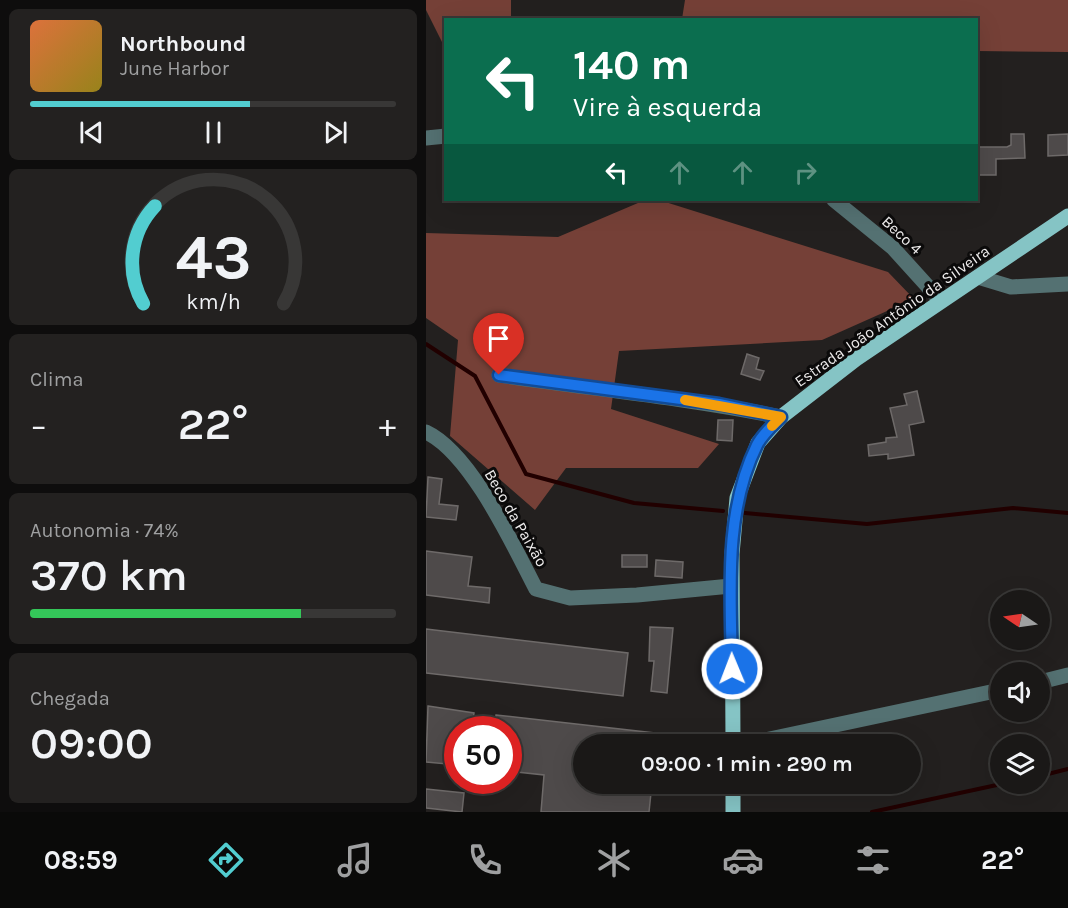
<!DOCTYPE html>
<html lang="pt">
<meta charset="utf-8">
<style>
:root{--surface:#1a1817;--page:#232120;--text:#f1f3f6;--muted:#9fa0a1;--line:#383736;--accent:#52cdd0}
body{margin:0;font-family:Karla,sans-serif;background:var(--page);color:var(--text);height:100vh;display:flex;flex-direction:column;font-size:22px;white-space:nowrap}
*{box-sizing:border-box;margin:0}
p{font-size:20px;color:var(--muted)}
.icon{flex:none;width:33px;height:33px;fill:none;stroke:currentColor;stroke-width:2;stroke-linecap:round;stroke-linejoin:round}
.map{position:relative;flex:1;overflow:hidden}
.drawer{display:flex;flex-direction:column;gap:9px;padding:9px;background:#0e0d0d;width:426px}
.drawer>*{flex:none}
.top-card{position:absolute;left:18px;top:18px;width:534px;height:183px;border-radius:0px;box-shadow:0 6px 24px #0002,0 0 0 2px var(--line);background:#0b6e4f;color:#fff;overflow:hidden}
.needle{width:39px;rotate:283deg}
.fabs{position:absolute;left:564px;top:590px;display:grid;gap:12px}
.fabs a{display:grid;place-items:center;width:60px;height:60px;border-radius:50%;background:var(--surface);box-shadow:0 6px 24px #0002,0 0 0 2px var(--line);font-size:30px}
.speed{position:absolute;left:18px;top:716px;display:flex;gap:12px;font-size:30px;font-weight:700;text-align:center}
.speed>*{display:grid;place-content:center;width:78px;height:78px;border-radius:50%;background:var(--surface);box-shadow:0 6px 24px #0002,0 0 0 2px var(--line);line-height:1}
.speed .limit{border:9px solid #d22;background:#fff;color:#111}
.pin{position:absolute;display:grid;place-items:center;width:51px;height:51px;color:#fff;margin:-62px -26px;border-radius:50% 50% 50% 0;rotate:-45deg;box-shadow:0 0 6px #0007}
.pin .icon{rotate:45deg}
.me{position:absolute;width:66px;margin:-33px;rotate:359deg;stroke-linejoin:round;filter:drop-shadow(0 0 4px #0008)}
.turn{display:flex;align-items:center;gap:21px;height:126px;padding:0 30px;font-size:27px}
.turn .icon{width:78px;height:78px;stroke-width:2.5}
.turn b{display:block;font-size:42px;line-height:51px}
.lanes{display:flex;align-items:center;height:57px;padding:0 30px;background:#0003;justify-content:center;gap:30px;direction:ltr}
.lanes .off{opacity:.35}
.big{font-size:45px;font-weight:600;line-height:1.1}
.drawer .tile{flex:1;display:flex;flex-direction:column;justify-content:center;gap:9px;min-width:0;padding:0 21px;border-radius:9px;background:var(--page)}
.drawer .dial{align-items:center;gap:0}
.dial svg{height:156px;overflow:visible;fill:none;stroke:var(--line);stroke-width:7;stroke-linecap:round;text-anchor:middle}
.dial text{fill:var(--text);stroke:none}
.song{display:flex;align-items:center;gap:18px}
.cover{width:72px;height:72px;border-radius:9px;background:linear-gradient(135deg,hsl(20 70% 55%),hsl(50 70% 35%))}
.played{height:6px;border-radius:3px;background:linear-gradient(90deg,var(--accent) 60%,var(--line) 60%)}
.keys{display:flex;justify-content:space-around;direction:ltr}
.heat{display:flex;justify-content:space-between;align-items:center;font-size:33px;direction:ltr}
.charge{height:9px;border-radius:4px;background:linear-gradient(90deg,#34c759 74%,var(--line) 0)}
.trip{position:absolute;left:147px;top:734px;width:348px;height:60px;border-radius:30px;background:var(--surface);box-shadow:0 6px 24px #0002,0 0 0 2px var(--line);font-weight:600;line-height:60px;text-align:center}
.menu{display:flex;height:96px;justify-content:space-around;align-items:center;background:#0a0a09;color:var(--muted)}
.menu .icon{width:42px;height:42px}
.menu .active{color:var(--accent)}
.menu b{font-size:27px;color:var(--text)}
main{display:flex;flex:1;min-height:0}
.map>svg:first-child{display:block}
.forest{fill:#754037}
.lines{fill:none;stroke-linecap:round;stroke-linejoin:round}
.stream{stroke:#210000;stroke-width:4}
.building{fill:#4e4a4a;stroke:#6e6a69;stroke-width:1.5}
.minor{stroke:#547172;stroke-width:15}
.major{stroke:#85c4c5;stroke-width:15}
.route-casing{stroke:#114b97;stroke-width:15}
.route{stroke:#1a73e8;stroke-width:10}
.slow{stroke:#f59e0b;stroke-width:10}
.labels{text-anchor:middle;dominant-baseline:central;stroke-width:6;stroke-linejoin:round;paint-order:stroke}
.street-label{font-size:16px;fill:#eeecec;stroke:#0b0a0a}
</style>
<main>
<section class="drawer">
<div class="tile">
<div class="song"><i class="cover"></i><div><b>Northbound</b><p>June Harbor</p></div></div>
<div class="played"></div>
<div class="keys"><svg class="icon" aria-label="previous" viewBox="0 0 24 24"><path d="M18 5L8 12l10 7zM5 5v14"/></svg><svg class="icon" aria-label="pause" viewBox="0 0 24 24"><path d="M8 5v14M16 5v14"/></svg><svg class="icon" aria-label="next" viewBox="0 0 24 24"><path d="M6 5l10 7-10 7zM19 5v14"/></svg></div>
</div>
<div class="tile dial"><svg viewBox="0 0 100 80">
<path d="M14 69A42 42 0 1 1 86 69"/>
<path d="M14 69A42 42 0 0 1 20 19" stroke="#52cdd0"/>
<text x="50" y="56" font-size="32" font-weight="700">43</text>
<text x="50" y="72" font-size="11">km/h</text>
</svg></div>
<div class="tile"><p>Clima</p>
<div class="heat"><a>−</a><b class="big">22°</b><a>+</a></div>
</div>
<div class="tile"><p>Autonomia · 74%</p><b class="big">370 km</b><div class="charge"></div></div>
<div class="tile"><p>Chegada</p><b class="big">09:00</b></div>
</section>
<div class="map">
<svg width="642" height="812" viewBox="0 0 642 812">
<rect width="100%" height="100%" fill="#23201f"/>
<path class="forest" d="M 0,0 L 85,0 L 85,19 L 20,20 L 19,48 L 0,10 Z
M 259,0 L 642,0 L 642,52 L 551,51 L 550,20 L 256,19 Z
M 219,200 L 233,200 L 462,272 L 488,299 L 396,340 L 193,351 L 185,409 L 293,444 L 272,468 L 140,468 L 109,510 L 24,436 L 32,340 L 0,318 L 0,233 L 132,237 Z"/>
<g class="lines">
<path class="stream" d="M 0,344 L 49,376 L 100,474 L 208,503 L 297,511
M 319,513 L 441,524 L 587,508 L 642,513
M 614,776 L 642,769
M 446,812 L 580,783"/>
</g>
<path class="building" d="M 585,134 L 598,134 L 599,158 L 570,159 L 570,175 L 552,175 L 552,147 L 581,147 L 585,145 Z
M 642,134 L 642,155 L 622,156 L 622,135 Z
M 321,354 L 333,358 L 330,369 L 338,371 L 334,380 L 315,374 Z
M 491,391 L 498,422 L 483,425 L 488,455 L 462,459 L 462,454 L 443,456 L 442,445 L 460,442 L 460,438 L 471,437 L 464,408 L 481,405 L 478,394 Z
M 292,420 L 307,420 L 306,441 L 291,440 Z
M 2,477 L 16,479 L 13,504 L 32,506 L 30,520 L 0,517 Z
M 0,551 L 46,557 L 42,586 L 64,588 L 63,603 L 0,595 Z
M 196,555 L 221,555 L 221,567 L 196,567 Z
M 230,560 L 257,562 L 256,578 L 229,576 Z
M 224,627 L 247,628 L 241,693 L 225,691 L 228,661 L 223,661 Z
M 0,629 L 202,653 L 197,696 L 0,673 Z
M 2,706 L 48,713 L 46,728 L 32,729 L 32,765 L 0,762 Z
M 70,715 L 264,737 L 264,744 L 158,744 L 158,783 L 226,783 L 223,812 L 115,812 L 118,775 L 91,772 L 92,766 L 82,765 L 82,729 L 69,729 Z
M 0,789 L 38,793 L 36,812 L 0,808 Z"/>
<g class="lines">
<path class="minor" d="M 0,138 L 20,136
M 408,200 L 467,248 L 515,301
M 552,277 L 585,287 L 642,284
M 73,375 C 167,389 262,398 355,417
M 0,432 C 45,453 87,545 110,589 L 144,598 L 211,595 L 305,586
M 614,682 L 642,675
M 320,744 L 574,690"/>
<path class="major" d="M 307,744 L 306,554 L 311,498 L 332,443 L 355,417 L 430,359 L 642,216
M 307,783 L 307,812"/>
</g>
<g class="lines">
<g class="route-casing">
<path id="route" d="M 73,375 L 293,404 L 355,417 C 347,425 336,435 331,445 C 297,514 305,595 306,669"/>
</g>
<use href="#route" class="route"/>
<path class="slow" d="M 259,400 L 355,417 L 346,426"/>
</g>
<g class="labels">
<g class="street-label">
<text transform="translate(476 235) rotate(43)">Beco 4</text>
<text transform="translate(466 316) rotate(-35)">Estrada João Antônio da Silveira</text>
<text transform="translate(90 518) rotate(60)">Beco da Paixão</text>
</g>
</g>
</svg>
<div class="fabs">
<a><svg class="needle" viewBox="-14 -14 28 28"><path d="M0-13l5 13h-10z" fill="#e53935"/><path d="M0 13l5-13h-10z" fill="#9fa0a1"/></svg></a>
<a><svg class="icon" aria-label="sound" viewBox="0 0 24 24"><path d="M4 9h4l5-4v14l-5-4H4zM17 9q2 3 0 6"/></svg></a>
<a><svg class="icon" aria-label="layers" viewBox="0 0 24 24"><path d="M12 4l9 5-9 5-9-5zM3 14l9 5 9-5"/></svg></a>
</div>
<div class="speed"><div class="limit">50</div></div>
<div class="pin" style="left:73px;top:375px;background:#d93025"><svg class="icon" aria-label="arrive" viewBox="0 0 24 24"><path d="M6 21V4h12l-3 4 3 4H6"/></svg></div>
<svg class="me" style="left:306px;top:669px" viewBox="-20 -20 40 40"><circle r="17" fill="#1a73e8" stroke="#fff" stroke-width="3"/><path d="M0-11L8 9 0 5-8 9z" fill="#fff"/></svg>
<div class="trip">09:00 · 1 min · 290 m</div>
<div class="top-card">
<div class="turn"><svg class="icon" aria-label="left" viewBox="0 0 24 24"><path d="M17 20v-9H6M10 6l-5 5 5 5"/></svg><div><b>140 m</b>Vire à esquerda</div></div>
<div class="lanes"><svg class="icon" aria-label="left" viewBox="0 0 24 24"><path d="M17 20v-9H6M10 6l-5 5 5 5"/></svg><svg class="icon off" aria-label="ahead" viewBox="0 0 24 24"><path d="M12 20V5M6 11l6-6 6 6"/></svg><svg class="icon off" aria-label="ahead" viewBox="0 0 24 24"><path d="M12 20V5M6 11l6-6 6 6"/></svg><svg class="icon off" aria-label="right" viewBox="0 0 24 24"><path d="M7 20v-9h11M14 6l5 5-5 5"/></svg></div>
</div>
</div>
</main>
<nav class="menu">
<b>08:59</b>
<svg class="icon active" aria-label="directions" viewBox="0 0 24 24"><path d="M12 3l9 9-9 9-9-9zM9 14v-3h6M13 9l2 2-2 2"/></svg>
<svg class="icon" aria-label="music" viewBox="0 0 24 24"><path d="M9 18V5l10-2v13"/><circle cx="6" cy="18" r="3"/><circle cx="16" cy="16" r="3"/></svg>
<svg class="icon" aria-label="phone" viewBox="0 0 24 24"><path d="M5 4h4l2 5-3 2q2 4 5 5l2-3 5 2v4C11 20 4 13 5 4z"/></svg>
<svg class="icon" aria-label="climate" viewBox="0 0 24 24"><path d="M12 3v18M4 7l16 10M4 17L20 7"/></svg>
<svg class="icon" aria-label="car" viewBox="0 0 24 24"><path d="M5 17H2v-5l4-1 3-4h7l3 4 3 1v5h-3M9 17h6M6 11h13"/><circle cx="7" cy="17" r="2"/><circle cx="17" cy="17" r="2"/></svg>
<svg class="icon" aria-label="filters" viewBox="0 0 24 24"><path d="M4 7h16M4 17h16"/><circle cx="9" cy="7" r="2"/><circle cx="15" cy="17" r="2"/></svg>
<b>22°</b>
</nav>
